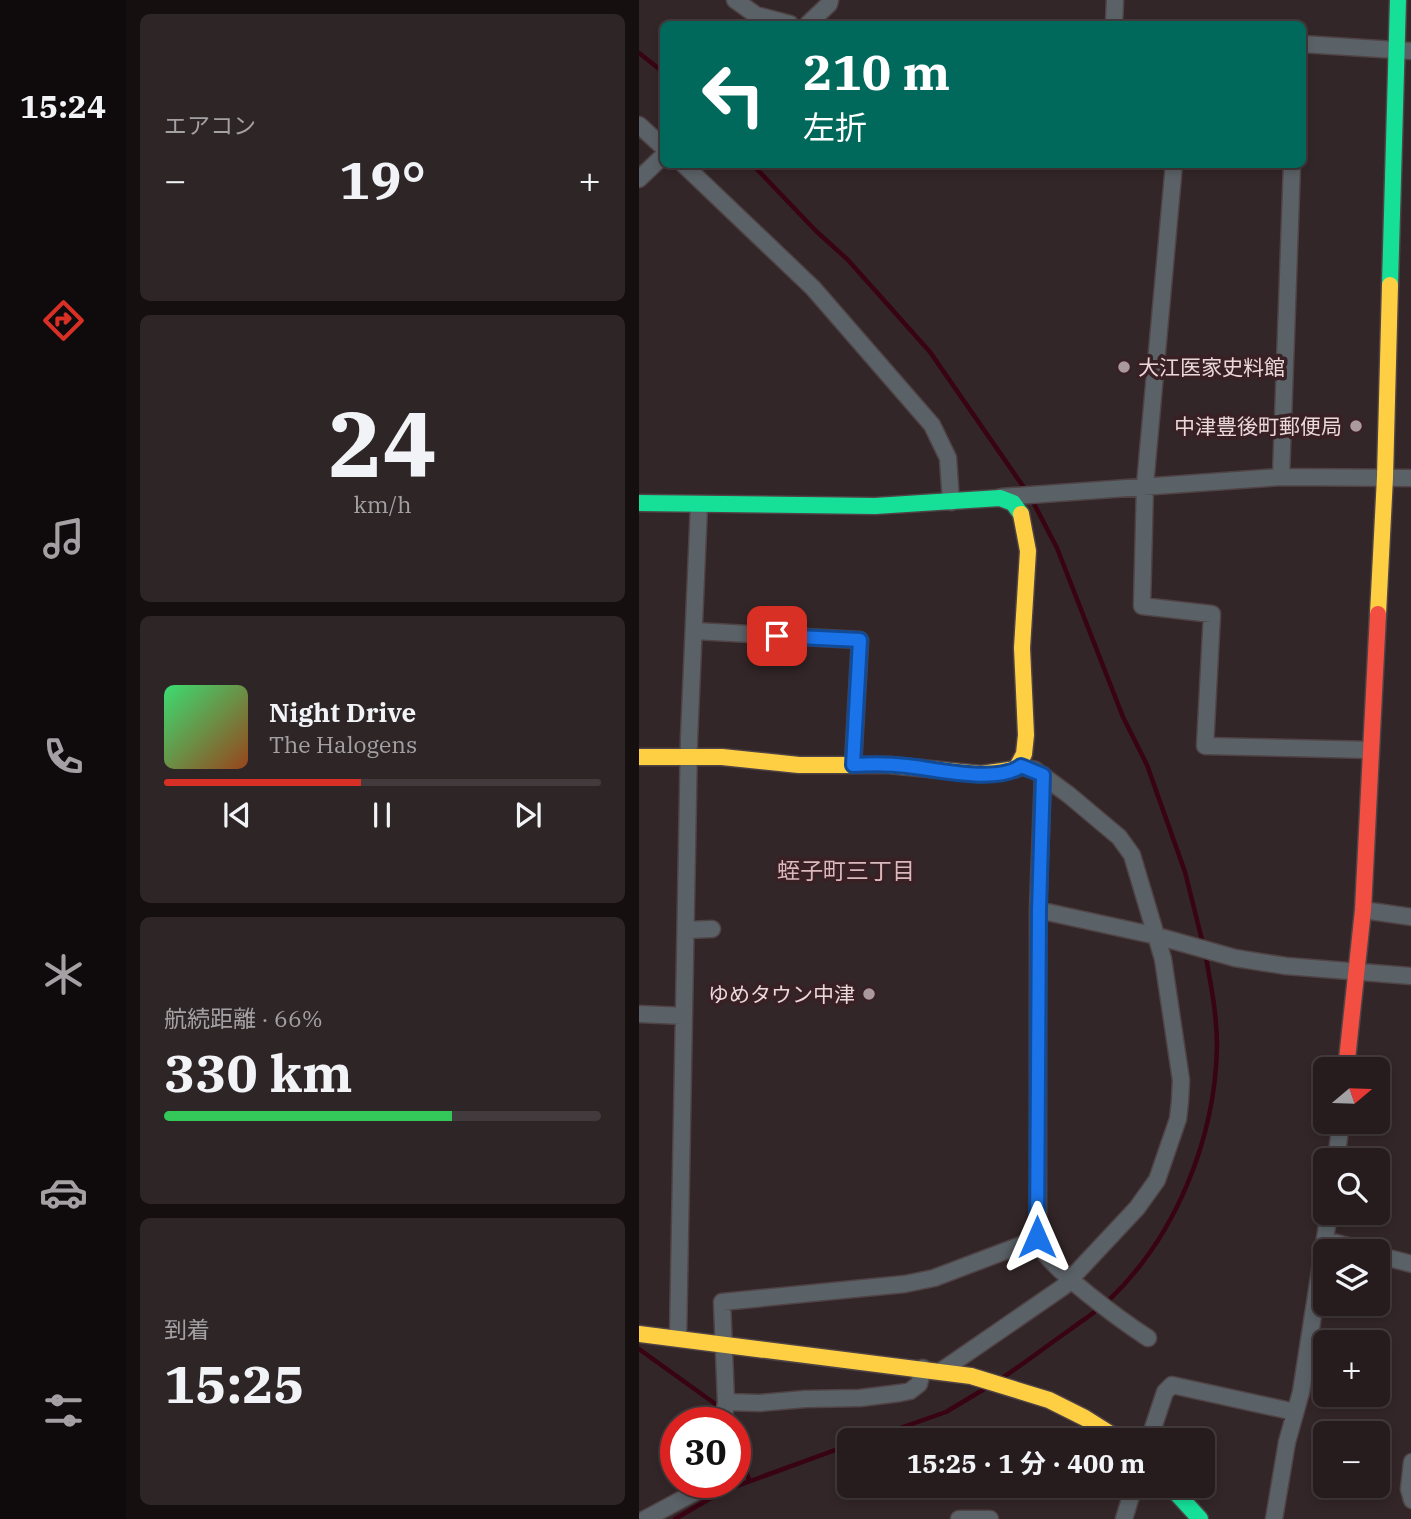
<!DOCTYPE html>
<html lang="ja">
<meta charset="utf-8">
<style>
:root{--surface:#261c1e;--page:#2e2527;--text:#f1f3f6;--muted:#a4a1a4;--line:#423a3c;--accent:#d93025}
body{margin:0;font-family:"IBM Plex Serif","Noto Sans JP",serif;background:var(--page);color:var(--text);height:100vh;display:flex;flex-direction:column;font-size:26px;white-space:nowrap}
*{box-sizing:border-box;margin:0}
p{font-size:23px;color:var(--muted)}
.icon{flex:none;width:38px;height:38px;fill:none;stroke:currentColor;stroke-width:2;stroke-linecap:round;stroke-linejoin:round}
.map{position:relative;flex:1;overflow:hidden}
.drawer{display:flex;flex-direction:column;gap:14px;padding:14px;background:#150f10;width:513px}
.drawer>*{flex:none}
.banner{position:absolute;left:21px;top:21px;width:646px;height:147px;border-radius:10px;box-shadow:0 4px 10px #0003,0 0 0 2px var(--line);background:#00695c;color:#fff;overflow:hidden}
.needle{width:46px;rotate:71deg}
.tools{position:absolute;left:674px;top:1057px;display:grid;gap:14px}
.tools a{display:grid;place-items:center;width:77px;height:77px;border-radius:10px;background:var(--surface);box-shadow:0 4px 10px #0003,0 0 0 2px var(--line);font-size:35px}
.speed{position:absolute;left:21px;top:1407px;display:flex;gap:14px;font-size:35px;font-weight:700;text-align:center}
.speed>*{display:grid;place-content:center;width:91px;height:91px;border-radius:50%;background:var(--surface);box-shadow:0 4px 10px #0003,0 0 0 2px var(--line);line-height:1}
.speed .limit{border:10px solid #d22;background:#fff;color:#111}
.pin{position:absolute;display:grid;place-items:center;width:60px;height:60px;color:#fff;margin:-30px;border-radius:14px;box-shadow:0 4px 10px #0006}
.me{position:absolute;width:77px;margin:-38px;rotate:0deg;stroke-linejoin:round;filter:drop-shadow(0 0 5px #0008)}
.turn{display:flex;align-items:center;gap:24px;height:147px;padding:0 28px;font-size:32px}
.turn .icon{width:91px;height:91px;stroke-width:2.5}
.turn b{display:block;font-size:49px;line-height:60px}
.big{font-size:52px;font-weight:700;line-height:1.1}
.drawer .widget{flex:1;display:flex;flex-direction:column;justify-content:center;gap:10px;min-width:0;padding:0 24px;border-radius:10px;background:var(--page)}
.drawer .dial{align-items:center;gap:0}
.dial b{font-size:91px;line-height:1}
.song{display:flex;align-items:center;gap:21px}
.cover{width:84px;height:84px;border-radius:10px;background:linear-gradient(135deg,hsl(140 70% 55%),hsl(20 70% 35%))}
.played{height:7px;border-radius:4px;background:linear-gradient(90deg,var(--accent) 45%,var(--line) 45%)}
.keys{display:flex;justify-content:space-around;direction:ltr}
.heat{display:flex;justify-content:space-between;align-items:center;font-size:38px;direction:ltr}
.charge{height:10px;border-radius:5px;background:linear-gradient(90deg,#34c759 66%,var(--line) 0)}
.trip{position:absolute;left:198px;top:1428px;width:378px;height:70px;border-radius:10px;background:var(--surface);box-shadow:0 4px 10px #0003,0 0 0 2px var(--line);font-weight:700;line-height:70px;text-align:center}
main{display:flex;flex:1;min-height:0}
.dock{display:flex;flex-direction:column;width:126px;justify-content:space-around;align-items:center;background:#0f0b0c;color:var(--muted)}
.dock .icon{width:49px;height:49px}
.dock .current{color:var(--accent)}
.dock b{font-size:32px;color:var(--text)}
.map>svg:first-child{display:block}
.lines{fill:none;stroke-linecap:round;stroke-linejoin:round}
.stream{stroke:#380312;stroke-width:4.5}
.street-casing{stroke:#4f4345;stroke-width:19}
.fast-casing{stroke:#4f4345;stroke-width:19}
.slow-casing{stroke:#4f4345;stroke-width:19}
.jam-casing{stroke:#4f4345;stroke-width:19}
.street{stroke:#5b6267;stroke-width:16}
.fast{stroke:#16e098;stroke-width:16}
.slow{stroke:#ffcf43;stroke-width:16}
.jam{stroke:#f24e42;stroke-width:16}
.route-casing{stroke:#114b97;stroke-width:18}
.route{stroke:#1a73e8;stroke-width:12}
.poi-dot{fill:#aa9a9c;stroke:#392024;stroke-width:2.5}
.labels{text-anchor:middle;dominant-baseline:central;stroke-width:7;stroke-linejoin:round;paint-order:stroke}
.poi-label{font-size:21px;fill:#ead8da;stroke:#392024;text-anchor:end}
.neighbourhood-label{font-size:23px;fill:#dab8bc;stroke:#392024}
</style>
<main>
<nav class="dock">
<b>15:24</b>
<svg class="icon current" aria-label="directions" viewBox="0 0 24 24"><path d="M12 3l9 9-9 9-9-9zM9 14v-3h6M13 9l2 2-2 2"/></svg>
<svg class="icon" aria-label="music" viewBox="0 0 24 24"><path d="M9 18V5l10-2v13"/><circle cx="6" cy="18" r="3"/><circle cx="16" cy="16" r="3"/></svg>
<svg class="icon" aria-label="phone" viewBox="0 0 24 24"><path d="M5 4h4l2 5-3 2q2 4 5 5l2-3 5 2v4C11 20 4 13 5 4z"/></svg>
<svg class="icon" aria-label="climate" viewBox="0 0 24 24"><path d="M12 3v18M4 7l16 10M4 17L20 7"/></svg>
<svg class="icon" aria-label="car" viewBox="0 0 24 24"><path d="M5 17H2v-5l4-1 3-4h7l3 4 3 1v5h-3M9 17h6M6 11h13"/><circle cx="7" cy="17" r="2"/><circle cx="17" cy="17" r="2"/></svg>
<svg class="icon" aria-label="filters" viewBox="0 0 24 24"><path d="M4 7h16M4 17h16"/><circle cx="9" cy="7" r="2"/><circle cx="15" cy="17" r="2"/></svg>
</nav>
<section class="drawer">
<div class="widget"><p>エアコン</p>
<div class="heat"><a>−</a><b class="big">19°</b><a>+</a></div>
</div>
<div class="widget dial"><b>24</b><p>km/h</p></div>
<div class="widget">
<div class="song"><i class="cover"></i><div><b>Night Drive</b><p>The Halogens</p></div></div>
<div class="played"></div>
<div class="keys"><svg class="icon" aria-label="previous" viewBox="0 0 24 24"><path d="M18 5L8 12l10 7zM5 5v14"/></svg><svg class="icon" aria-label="pause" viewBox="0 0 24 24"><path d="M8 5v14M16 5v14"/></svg><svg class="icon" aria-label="next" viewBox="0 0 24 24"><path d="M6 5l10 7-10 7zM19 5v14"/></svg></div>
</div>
<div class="widget"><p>航続距離 · 66%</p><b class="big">330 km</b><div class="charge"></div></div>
<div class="widget"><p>到着</p><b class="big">15:25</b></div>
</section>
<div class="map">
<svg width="773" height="1519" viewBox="0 0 773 1519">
<rect width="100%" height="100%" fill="#332628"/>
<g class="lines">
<path class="stream" d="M 0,53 L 24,72
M 113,164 L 177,231 L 209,260 L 291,352 L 388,492
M 393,500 L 418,548 L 484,717 L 508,765 L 546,872 L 564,944
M 0,1349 L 82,1408
M 363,1378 C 387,1362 409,1345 432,1329 C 445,1319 459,1311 470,1300 C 537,1236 576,1139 578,1047 C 578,1015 572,984 566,953
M 96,1437 L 110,1480
M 227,1440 L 307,1412 L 347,1388
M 36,1519 L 84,1491 L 210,1445"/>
<g class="street-casing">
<path id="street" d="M 96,0 L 117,15 L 151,24
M 169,24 L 190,4 L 191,0
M 475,24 L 476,0
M 663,44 L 773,51
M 0,125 L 24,147
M 44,164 L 174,288 L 293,425 L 309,458 L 312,502
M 535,164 L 506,485 L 503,606 L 573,614 L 566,746 L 732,750
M 0,179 L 24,156
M 642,477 L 653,164
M 362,497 L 642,477 L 773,478
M 55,631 L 221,640 L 214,765
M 404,775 L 399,910 L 399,1243 C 411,1269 483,1321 509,1338
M 399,910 L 518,936 L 596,958 L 647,966 L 773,976
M 724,910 L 773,917
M 47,930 L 73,929
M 0,1014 L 45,1016
M 697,1160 L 702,1122
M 686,1240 L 727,1251
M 738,1255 L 773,1264
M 39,1338 L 50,739 L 60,505
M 302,1371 L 424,1287 L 498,1208 L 518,1180 L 539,1119 L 541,1101 L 542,1080 L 524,959 L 493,855 L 480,837 L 430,795 L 396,770 L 381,766
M 87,1402 L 121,1403 L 166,1399 L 221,1398 L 261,1393 L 271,1391 L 280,1384 L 284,1368
M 84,1423 L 87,1402 L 83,1302 L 266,1284 L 295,1278 L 398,1239
M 510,1440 L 526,1392 L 533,1385 L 656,1412
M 773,1462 L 770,1489 L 773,1500
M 96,1469 L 96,1471
M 6,1519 L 75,1482
M 320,1519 L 351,1519
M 485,1519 L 495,1486
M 635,1519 L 648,1442 L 662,1392 L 690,1213"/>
</g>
<g class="fast-casing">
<path id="fast" d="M 751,285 L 759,0
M 0,503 L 236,506 L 361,498 L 374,503 L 382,514
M 531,1486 L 561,1519"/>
</g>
<g class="slow-casing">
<path id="slow" d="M 739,614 L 746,477 L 751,285
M 0,757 L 83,757 L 160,765 L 250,765 L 342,774 L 377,769 L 385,754 L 387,735 L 383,648 L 389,551 L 382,514
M 0,1334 L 332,1376 L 410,1400 L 446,1418 L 481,1440"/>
</g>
<g class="jam-casing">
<path id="jam" d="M 707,1069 L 724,910 L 739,614"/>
</g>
<use href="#street" class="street"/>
<use href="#fast" class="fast"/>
<use href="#slow" class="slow"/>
<use href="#jam" class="jam"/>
</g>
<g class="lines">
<g class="route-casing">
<path id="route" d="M 138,636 L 221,640 L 214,765 C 231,764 251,764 268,766 C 296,769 359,784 382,766 L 404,775 L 400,910 L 398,1237"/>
</g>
<use href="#route" class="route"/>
</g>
<g class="poi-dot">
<circle cx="485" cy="367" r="7"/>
<circle cx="717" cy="426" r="7"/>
<circle cx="230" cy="994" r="7"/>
</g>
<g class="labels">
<g class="poi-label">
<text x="499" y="367" text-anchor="start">大江医家史料館</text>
<text x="703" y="426">中津豊後町郵便局</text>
<text x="216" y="994">ゆめタウン中津</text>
</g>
<g class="neighbourhood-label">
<text x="207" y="870">蛭子町三丁目</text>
</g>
</g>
</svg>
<div class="tools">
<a><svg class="needle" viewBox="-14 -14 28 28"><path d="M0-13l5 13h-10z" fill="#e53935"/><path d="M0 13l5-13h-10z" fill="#a4a1a4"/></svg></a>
<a><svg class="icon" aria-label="search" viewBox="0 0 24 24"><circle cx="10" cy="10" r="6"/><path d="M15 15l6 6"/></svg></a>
<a><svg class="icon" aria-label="layers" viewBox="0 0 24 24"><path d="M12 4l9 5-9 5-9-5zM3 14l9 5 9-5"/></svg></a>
<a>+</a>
<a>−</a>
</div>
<div class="speed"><div class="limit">30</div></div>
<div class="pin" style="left:138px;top:636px;background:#d93025"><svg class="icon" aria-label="arrive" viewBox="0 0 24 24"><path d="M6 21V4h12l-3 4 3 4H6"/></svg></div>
<svg class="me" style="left:398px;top:1237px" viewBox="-20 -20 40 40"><path d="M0-17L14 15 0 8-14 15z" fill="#1a73e8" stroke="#fff" stroke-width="4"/></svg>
<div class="trip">15:25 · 1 分 · 400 m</div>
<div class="banner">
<div class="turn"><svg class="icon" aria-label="left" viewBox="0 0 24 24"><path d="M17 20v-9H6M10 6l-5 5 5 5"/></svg><div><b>210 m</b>左折</div></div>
</div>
</div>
</main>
